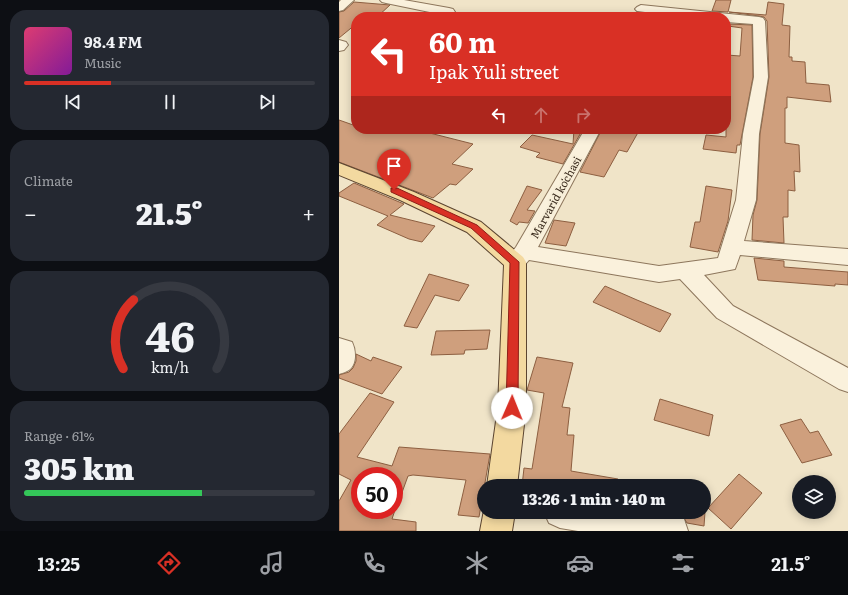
<!DOCTYPE html>
<meta charset="utf-8">
<style>
:root{--surface:#171b24;--page:#242831;--text:#f1f3f6;--muted:#9ea1a6;--line:#363941;--accent:#d93025}
body{margin:0;font-family:Literata,serif;background:var(--page);color:var(--text);height:100vh;display:flex;flex-direction:column;font-size:15px;white-space:nowrap}
*{box-sizing:border-box;margin:0}
p{font-size:13px;color:var(--muted)}
.icon{flex:none;width:22px;height:22px;fill:none;stroke:currentColor;stroke-width:2;stroke-linecap:round;stroke-linejoin:round}
.map{position:relative;flex:1;overflow:hidden}
.details{display:flex;flex-direction:column;gap:10px;padding:10px;background:#0d0f14;width:339px}
.details>*{flex:none}
.guide{position:absolute;left:12px;top:12px;width:380px;height:122px;border-radius:16px;box-shadow:0 2px 10px #0003;background:#d93025;color:#fff;overflow:hidden}
.buttons{position:absolute;left:453px;top:475px;display:grid;gap:8px}
.buttons a{display:grid;place-items:center;width:44px;height:44px;border-radius:50%;background:var(--surface);box-shadow:0 2px 10px #0003;font-size:20px}
.speed{position:absolute;left:12px;top:467px;display:flex;gap:8px;font-size:20px;font-weight:700;text-align:center}
.speed>*{display:grid;place-content:center;width:52px;height:52px;border-radius:50%;background:var(--surface);box-shadow:0 2px 10px #0003;line-height:1}
.speed .limit{border:6px solid #d22;background:#fff;color:#111}
.pin{position:absolute;display:grid;place-items:center;width:34px;height:34px;color:#fff;margin:-41px -17px;border-radius:50% 50% 50% 0;rotate:-45deg;box-shadow:0 0 4px #0007}
.pin .icon{rotate:45deg}
.me{position:absolute;width:44px;margin:-22px;rotate:1deg;stroke-linejoin:round;filter:drop-shadow(0 0 3px #0008)}
.turn{display:flex;align-items:center;gap:14px;height:84px;padding:0 12px;font-size:18px}
.turn .icon{width:52px;height:52px;stroke-width:2.5}
.turn b{display:block;font-size:28px;line-height:34px}
.lanes{display:flex;align-items:center;height:38px;padding:0 12px;background:#0003;justify-content:center;gap:20px;direction:ltr}
.lanes .off{opacity:.35}
.big{font-size:30px;font-weight:800;line-height:1.1}
.details .widget{flex:1;display:flex;flex-direction:column;justify-content:center;gap:6px;min-width:0;padding:0 14px;border-radius:16px;background:var(--page)}
.details .dial{align-items:center;gap:0}
.dial svg{height:104px;overflow:visible;fill:none;stroke:var(--line);stroke-width:7;stroke-linecap:round;text-anchor:middle}
.dial text{fill:var(--text);stroke:none}
.song{display:flex;align-items:center;gap:12px}
.cover{width:48px;height:48px;border-radius:6px;background:linear-gradient(135deg,hsl(340 70% 55%),hsl(290 70% 35%))}
.played{height:4px;border-radius:2px;background:linear-gradient(90deg,var(--accent) 30%,var(--line) 30%)}
.keys{display:flex;justify-content:space-around;direction:ltr}
.heat{display:flex;justify-content:space-between;align-items:center;font-size:22px;direction:ltr}
.charge{height:6px;border-radius:3px;background:linear-gradient(90deg,#34c759 61%,var(--line) 0)}
.trip{position:absolute;left:138px;top:479px;width:234px;height:40px;border-radius:20px;background:var(--surface);box-shadow:0 2px 10px #0003;font-weight:800;line-height:40px;text-align:center}
.menu{display:flex;height:64px;justify-content:space-around;align-items:center;background:#090b0e;color:var(--muted)}
.menu .icon{width:28px;height:28px}
.menu .active{color:var(--accent)}
.menu b{font-size:18px;color:var(--text)}
main{display:flex;flex:1;min-height:0}
.map>svg:first-child{display:block}
.building{fill:#cf9f7d;stroke:#8d5f41}
.lines{fill:none;stroke-linecap:round;stroke-linejoin:round}
.minor-casing{stroke:#8d765c;stroke-width:2}
.major-casing{stroke:#5b4430;stroke-width:2}
.minor{fill:#faf1dc;fill-rule:evenodd}
.major{fill:#f3d9a0;fill-rule:evenodd}
.route{fill:#d93025;stroke:#8d1f18}
.labels{text-anchor:middle;dominant-baseline:central;stroke-width:4;stroke-linejoin:round;paint-order:stroke}
.street-label{font-size:11px;fill:#3d2e20;stroke:#f7eed8}
</style>
<main>
<section class="details">
<div class="widget">
<div class="song"><i class="cover"></i><div><b>98.4 FM</b><p>Music</p></div></div>
<div class="played"></div>
<div class="keys"><svg class="icon" aria-label="previous" viewBox="0 0 24 24"><path d="M18 5L8 12l10 7zM5 5v14"/></svg><svg class="icon" aria-label="pause" viewBox="0 0 24 24"><path d="M8 5v14M16 5v14"/></svg><svg class="icon" aria-label="next" viewBox="0 0 24 24"><path d="M6 5l10 7-10 7zM19 5v14"/></svg></div>
</div>
<div class="widget"><p>Climate</p>
<div class="heat"><a>−</a><b class="big">21.5°</b><a>+</a></div>
</div>
<div class="widget dial"><svg viewBox="0 0 100 80">
<path d="M14 69A42 42 0 1 1 86 69"/>
<path d="M14 69A42 42 0 0 1 22 16" stroke="#d93025"/>
<text x="50" y="56" font-size="32" font-weight="700">46</text>
<text x="50" y="72" font-size="11">km/h</text>
</svg></div>
<div class="widget"><p>Range · 61%</p><b class="big">305 km</b><div class="charge"></div></div>
</section>
<div class="map">
<svg width="509" height="531" viewBox="0 0 509 531">
<rect width="100%" height="100%" fill="#f0e4c8"/>
<path class="building" d="M 377,0 L 392,0 L 389,12 L 373,11 Z
M 15,2 L 51,5 L 38,17 L 17,17 L 17,24 L 0,38 L 0,12 L 5,11 Z
M 429,2 L 445,4 L 443,25 L 451,26 L 450,57 L 453,57 L 453,61 L 466,62 L 467,83 L 490,85 L 492,102 L 448,97 L 448,108 L 446,108 L 446,143 L 460,145 L 461,172 L 455,171 L 456,191 L 449,190 L 449,217 L 444,217 L 445,243 L 413,240 L 414,215 L 418,200 L 421,134 L 430,77 L 428,21 L 425,17 L 420,16 L 390,12 L 427,15 Z
M 389,24 L 413,25 L 414,77 L 401,145 L 398,145 L 397,153 L 364,149 L 367,135 L 387,137 L 387,63 L 388,55 L 401,56 L 403,28 L 389,26 Z
M 0,120 L 17,126 L 17,129 L 75,129 L 134,144 L 113,164 L 134,169 L 117,185 L 111,184 L 94,198 L 0,162 Z
M 235,129 L 244,129 L 224,164 L 197,157 L 201,153 L 181,147 L 193,135 L 234,144 Z
M 263,129 L 301,129 L 288,152 L 280,150 L 265,177 L 241,172 Z
M 15,183 L 65,204 L 51,215 L 96,226 L 83,242 L 70,239 L 38,225 L 49,216 L 0,196 L 0,193 Z
M 188,186 L 203,190 L 188,210 L 196,211 L 189,223 L 180,222 L 178,225 L 171,221 Z
M 367,186 L 393,190 L 389,221 L 379,252 L 351,247 L 356,222 L 361,222 Z
M 215,220 L 236,223 L 227,246 L 206,243 Z
M 415,258 L 445,261 L 445,267 L 509,272 L 509,285 L 496,284 L 496,286 L 419,280 Z
M 90,274 L 130,285 L 120,301 L 96,295 L 78,328 L 65,326 Z
M 266,286 L 298,300 L 332,314 L 321,332 L 254,302 Z
M 151,330 L 148,349 L 126,350 L 125,354 L 92,355 L 97,331 Z
M 17,354 L 32,361 L 34,357 L 63,367 L 43,394 L 0,378 L 0,375 L 10,372 L 14,368 L 17,361 Z
M 198,357 L 234,363 L 223,407 L 231,408 L 228,435 L 235,435 L 232,471 L 279,479 L 278,486 L 183,486 L 185,468 L 193,469 L 205,393 L 188,390 Z
M 31,393 L 55,402 L 18,457 L 53,466 L 60,447 L 151,454 L 140,517 L 119,515 L 127,480 L 74,475 L 69,476 L 57,509 L 55,509 L 55,476 L 21,476 L 21,510 L 56,510 L 53,519 L 77,522 L 77,531 L 0,531 L 0,501 L 12,480 L 0,474 L 0,434 Z
M 321,399 L 374,415 L 370,436 L 315,420 Z
M 462,419 L 471,433 L 479,431 L 493,455 L 463,463 L 441,425 Z
M 400,474 L 423,493 L 392,529 L 369,508 Z
M 327,512 L 366,512 L 365,526 L 348,523 L 345,518 Z"/>
<g class="lines">
<g class="minor-casing">
<path id="minor" d="M 2,0 L 15,0 L 4,10 L 0,11 L 0,2 Z
M 41,0 L 65,0 L 110,8 L 114,9 L 116,12 L 114,15 L 110,16 L 47,3 L 43,2 Z
M 302,5 L 420,17 L 424,18 L 426,21 L 429,77 L 420,134 L 417,200 L 405,241 L 509,249 L 509,265 L 401,255 L 396,269 L 365,275 L 394,306 L 509,368 L 509,392 L 500,389 L 378,318 L 341,279 L 320,282 L 190,260 C 184,268 179,269 169,266 L 166,261 L 177,247 L 246,129 L 262,129 L 199,247 L 320,266 L 379,258 L 397,200 L 404,134 L 415,77 L 414,24 L 387,22 L 387,17 L 346,17 L 298,11 L 296,9 L 298,7 Z
M 0,40 L 7,42 L 9,45 L 5,50 L 0,51 Z
M 0,338 L 13,342 C 17,350 18,364 10,370 C 7,372 3,373 0,374 Z
M 205,512 L 317,512 L 333,515 L 345,519 L 349,531 L 239,531 L 221,528 L 210,523 Z"/>
</g>
<g class="major-casing">
<path id="major" d="M 0,163 L 75,192 L 142,222 L 184,257 L 187,262 L 187,407 L 178,486 L 148,486 L 159,407 L 165,265 L 128,232 L 61,200 L 0,175 Z
M 145,510 L 145,512 L 176,512 L 173,531 L 141,531 Z"/>
</g>
<use href="#minor" class="minor"/>
<use href="#major" class="major"/>
</g>
<path class="route" d="M 52,188 L 58,188 L 138,225 L 180,262 L 179,408 L 177,411 L 173,413 L 169,411 L 167,408 L 171,263 L 132,228 L 52,192 Z"/>
<g class="labels">
<g class="street-label">
<text transform="translate(216 197) rotate(-61)">Marvarid koʻchasi</text>
</g>
</g>
</svg>
<div class="buttons">
<a><svg class="icon" aria-label="layers" viewBox="0 0 24 24"><path d="M12 4l9 5-9 5-9-5zM3 14l9 5 9-5"/></svg></a>
</div>
<div class="speed"><div class="limit">50</div></div>
<div class="pin" style="left:55px;top:190px;background:#d93025"><svg class="icon" aria-label="arrive" viewBox="0 0 24 24"><path d="M6 21V4h12l-3 4 3 4H6"/></svg></div>
<svg class="me" style="left:173px;top:408px" viewBox="-20 -20 40 40"><circle r="19" fill="#fff"/><path d="M0-13L10 11 0 6-10 11z" fill="#d93025"/></svg>
<div class="trip">13:26 · 1 min · 140 m</div>
<div class="guide">
<div class="turn"><svg class="icon" aria-label="left" viewBox="0 0 24 24"><path d="M17 20v-9H6M10 6l-5 5 5 5"/></svg><div><b>60 m</b>Ipak Yuli street</div></div>
<div class="lanes"><svg class="icon" aria-label="left" viewBox="0 0 24 24"><path d="M17 20v-9H6M10 6l-5 5 5 5"/></svg><svg class="icon off" aria-label="ahead" viewBox="0 0 24 24"><path d="M12 20V5M6 11l6-6 6 6"/></svg><svg class="icon off" aria-label="right" viewBox="0 0 24 24"><path d="M7 20v-9h11M14 6l5 5-5 5"/></svg></div>
</div>
</div>
</main>
<nav class="menu">
<b>13:25</b>
<svg class="icon active" aria-label="directions" viewBox="0 0 24 24"><path d="M12 3l9 9-9 9-9-9zM9 14v-3h6M13 9l2 2-2 2"/></svg>
<svg class="icon" aria-label="music" viewBox="0 0 24 24"><path d="M9 18V5l10-2v13"/><circle cx="6" cy="18" r="3"/><circle cx="16" cy="16" r="3"/></svg>
<svg class="icon" aria-label="phone" viewBox="0 0 24 24"><path d="M5 4h4l2 5-3 2q2 4 5 5l2-3 5 2v4C11 20 4 13 5 4z"/></svg>
<svg class="icon" aria-label="climate" viewBox="0 0 24 24"><path d="M12 3v18M4 7l16 10M4 17L20 7"/></svg>
<svg class="icon" aria-label="car" viewBox="0 0 24 24"><path d="M5 17H2v-5l4-1 3-4h7l3 4 3 1v5h-3M9 17h6M6 11h13"/><circle cx="7" cy="17" r="2"/><circle cx="17" cy="17" r="2"/></svg>
<svg class="icon" aria-label="filters" viewBox="0 0 24 24"><path d="M4 7h16M4 17h16"/><circle cx="9" cy="7" r="2"/><circle cx="15" cy="17" r="2"/></svg>
<b>21.5°</b>
</nav>
